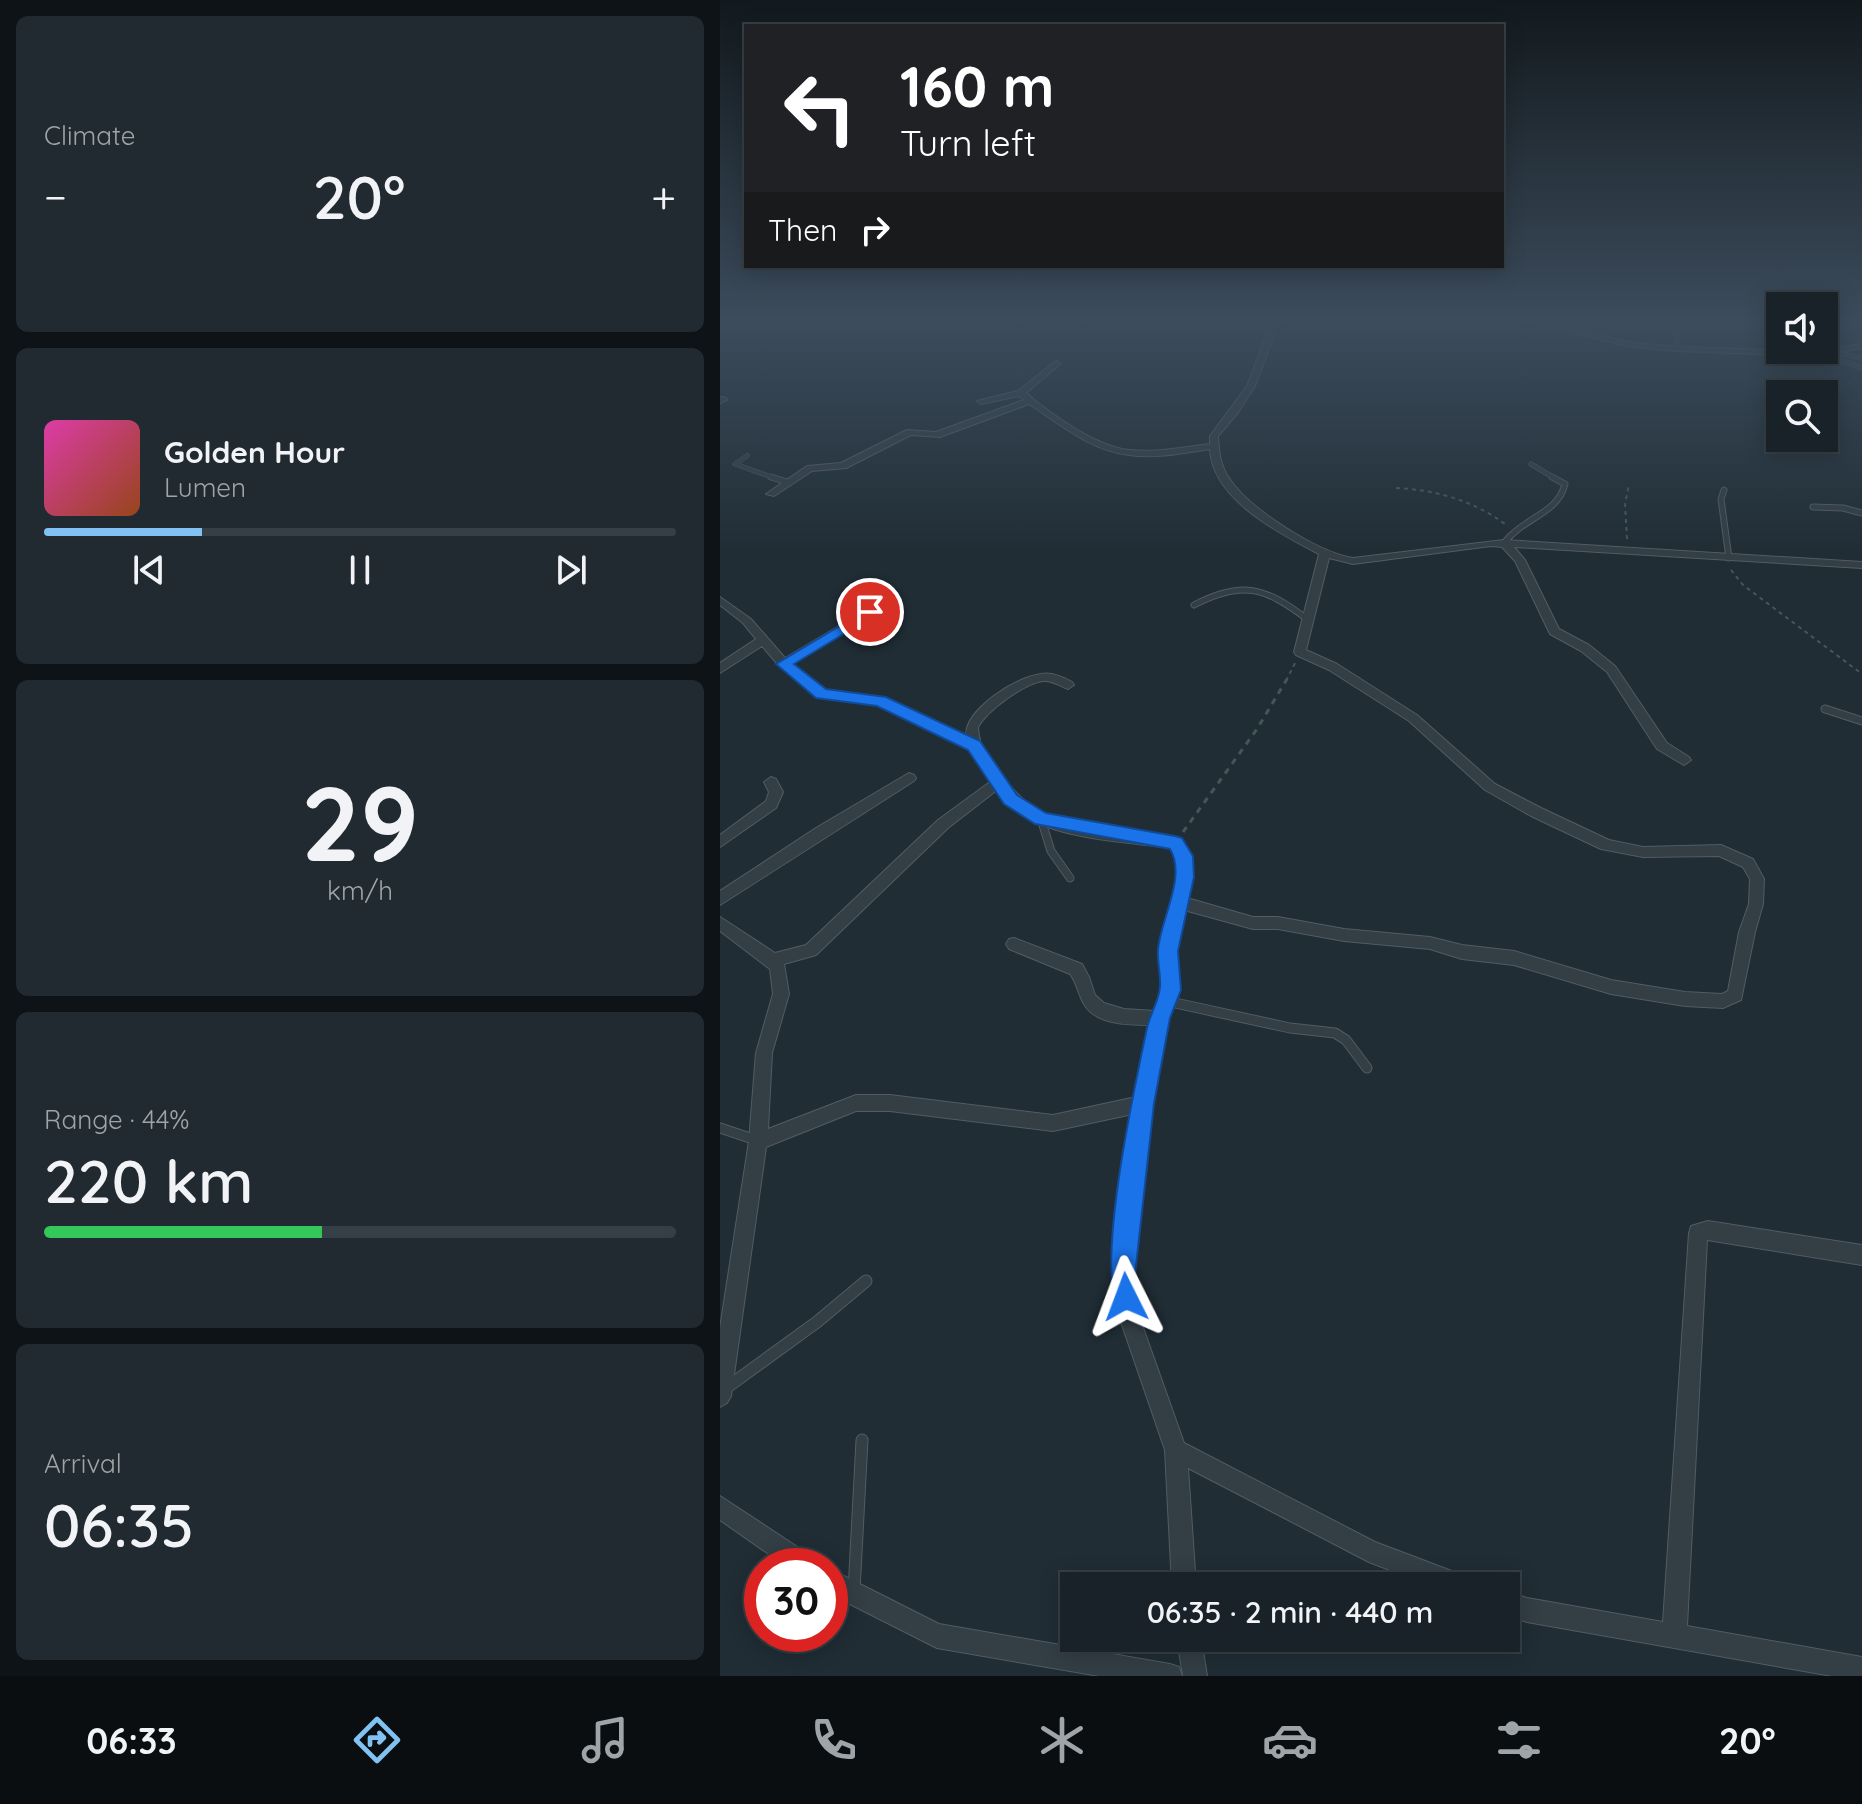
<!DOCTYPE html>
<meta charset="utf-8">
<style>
:root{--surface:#182228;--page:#212a30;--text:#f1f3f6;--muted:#9fa4a8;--line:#363f45;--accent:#81c2f3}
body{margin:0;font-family:Quicksand,sans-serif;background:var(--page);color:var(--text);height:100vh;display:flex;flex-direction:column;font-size:30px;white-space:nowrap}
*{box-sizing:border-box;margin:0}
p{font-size:26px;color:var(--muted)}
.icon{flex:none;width:44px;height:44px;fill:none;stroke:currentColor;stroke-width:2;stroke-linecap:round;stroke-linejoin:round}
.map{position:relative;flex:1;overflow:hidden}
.side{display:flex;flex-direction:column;gap:16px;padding:16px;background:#0d1316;width:720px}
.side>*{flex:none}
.banner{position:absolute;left:24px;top:24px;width:760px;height:244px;border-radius:0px;box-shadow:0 4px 20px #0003,0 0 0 2px var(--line);background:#202124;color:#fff;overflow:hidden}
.tools{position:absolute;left:1046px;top:292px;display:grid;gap:16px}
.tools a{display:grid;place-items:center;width:72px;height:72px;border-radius:0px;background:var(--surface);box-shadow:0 4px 20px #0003,0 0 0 2px var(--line);font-size:40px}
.speed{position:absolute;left:24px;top:1548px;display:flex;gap:16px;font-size:40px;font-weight:700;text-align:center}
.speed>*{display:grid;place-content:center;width:104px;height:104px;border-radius:50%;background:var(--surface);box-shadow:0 4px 20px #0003,0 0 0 2px var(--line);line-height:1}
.speed .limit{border:12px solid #d22;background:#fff;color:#111}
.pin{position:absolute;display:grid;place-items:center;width:68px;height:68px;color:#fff;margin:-34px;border:4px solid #fff;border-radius:50%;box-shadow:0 2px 8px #0007}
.me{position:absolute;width:88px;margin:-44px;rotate:357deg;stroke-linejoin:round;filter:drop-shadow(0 0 6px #0008)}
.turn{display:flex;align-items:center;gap:28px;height:168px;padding:0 24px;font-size:36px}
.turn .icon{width:104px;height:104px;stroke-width:2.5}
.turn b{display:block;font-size:56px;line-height:68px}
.then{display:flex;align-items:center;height:76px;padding:0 24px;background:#0003;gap:16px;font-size:30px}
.big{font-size:60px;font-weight:600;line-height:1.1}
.side .widget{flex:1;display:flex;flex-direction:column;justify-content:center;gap:12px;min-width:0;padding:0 28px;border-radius:12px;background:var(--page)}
.side .dial{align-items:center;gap:0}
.dial b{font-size:104px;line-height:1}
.song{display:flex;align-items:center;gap:24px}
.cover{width:96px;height:96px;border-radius:12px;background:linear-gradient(135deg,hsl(320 70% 55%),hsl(20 70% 35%))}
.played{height:8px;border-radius:4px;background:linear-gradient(90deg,var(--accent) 25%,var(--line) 25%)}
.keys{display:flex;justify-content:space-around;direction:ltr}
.heat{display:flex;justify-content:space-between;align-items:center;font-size:44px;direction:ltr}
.charge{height:12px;border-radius:6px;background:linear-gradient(90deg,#34c759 44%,var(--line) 0)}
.trip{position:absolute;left:340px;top:1572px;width:460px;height:80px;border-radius:0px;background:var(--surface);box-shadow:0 4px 20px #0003,0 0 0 2px var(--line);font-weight:600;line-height:80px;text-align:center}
.menu{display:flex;height:128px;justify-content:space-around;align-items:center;background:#0a0e10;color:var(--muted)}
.menu .icon{width:56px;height:56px}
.menu .current{color:var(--accent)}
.menu b{font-size:36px;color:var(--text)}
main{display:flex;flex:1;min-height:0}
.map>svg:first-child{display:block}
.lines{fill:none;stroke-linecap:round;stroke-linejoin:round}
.lane-far4-casing{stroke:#515c64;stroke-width:5}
.lane-far3-casing{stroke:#515c64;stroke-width:7}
.lane-far2-casing{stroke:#515c64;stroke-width:9}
.lane-far1-casing{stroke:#515c64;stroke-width:11}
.lane-casing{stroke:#515c64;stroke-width:13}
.street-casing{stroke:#515c64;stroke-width:2}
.path-far1{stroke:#435756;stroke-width:2;stroke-dasharray:4 4;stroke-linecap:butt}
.path{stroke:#435756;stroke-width:3;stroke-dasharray:6 6;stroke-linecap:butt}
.lane-far4{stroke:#333e45;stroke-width:4}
.lane-far3{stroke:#333e45;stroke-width:5}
.lane-far2{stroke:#333e45;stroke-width:7}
.lane-far1{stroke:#333e45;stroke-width:9}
.lane{stroke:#333e45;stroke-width:11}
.street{fill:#333e45;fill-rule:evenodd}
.route{fill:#1a73e8;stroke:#114b97;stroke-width:2}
</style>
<main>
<section class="side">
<div class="widget"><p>Climate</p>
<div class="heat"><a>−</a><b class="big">20°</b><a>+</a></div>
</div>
<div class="widget">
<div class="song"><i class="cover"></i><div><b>Golden Hour</b><p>Lumen</p></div></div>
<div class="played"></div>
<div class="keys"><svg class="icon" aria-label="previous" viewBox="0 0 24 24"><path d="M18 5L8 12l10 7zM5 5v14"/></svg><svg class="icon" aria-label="pause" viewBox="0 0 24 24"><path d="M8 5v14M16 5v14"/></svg><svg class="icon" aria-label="next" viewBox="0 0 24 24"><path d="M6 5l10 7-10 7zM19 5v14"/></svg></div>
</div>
<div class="widget dial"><b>29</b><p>km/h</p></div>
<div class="widget"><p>Range · 44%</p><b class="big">220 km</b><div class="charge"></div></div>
<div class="widget"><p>Arrival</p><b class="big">06:35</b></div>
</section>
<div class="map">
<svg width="1142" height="1676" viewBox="0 0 1142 1676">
<rect width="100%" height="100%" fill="#202d35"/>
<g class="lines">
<g class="lane-far4-casing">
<path id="lane-far4" d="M 948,318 L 957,331 L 957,349
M 1113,352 L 1142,358
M 1103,354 L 1142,368
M 27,456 L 15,464 L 57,479
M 811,464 L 836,479"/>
</g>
<g class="lane-far3-casing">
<path id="lane-far3" d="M 51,477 L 67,482
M 1004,490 L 1001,499 L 1009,558
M 1093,507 L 1123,508 L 1142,513
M 784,543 C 804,517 838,514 845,484 L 832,477
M 474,605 C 522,580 545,587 587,619"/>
</g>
<g class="lane-far2-casing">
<path id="lane-far2" d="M 1105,709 L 1142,721
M 321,819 L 331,851 L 350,878"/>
</g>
<g class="lane-far1-casing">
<path id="lane-far1" d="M 446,1001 L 570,1028 L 615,1033 L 626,1040 L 647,1068
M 0,1128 L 36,1140"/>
</g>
<g class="lane-casing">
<path id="lane" d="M 6,1388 L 97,1322 L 146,1281
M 134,1591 L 142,1440"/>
</g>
<g class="street-casing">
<path id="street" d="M 553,318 L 561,318 L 535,386 L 517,414 L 498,436 C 499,452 500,465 509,478 C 528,508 598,553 633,558 L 784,540 L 1142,562 L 1142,568 L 794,547 L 805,560 L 839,629 L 869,645 L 895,666 L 947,743 L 969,757 L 971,760 L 964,765 L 937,749 L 887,672 L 861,651 L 830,634 L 795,561 L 782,547 L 771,546 L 633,564 L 609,558 L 586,650 L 617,664 L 697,715 L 775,784 L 821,808 L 889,840 L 923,847 L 1001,845 L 1033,859 L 1044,879 L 1043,904 L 1035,932 L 1021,1000 L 1003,1008 L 965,1006 L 891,994 L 794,965 L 742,959 L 710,949 L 624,941 L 558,929 L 533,929 L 464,910 L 456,951 L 459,990 L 448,1018 L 432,1104 L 412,1275 L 420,1319 L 464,1443 L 655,1542 L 750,1578 L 754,1586 L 711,1586 L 649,1562 L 468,1468 L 476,1586 L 452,1586 L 445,1450 L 400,1319 L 392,1275 L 413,1114 L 333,1131 L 170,1111 L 136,1111 L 46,1147 L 11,1396 L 7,1403 L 0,1407 L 0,1328 L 29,1141 L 36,1053 L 53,994 L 50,969 L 0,931 L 0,917 L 55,953 L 86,945 L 218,820 L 270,782 L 249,748 L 158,705 L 98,697 L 60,667 L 42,646 L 0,673 L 0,663 L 36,639 L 23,623 L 0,605 L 0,597 L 31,619 L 65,658 L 146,610 L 154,610 L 154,614 L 72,664 L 105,690 L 164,698 L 246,736 C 245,709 296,677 321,674 C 332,672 343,677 352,682 L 354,685 L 348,689 C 340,686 332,680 323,681 C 303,684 268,710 258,727 C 259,749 270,765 285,780 C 294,791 303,801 316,809 C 356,834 416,826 460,839 C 476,862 472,872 467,898 L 533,917 L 558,917 L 624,929 L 710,937 L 742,945 L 794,951 L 891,980 L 965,992 L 1002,994 L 1008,991 L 1019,932 L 1029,904 L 1030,879 L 1023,867 L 999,856 L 923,857 L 881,849 L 811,816 L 765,790 L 689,721 L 609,670 L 576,655 L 574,652 L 599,554 C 560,534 492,499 490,449 C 464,453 435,459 409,455 C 371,451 340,424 309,404 L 220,437 L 191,435 L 126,468 L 92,471 L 54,496 L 46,494 L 87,466 L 121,463 L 187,430 L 216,432 L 304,400 L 299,396 L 261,404 L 257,401 L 298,391 L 336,361 L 340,363 L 339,365 L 306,393 C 332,415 375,446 409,450 C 436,453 463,447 490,444 L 490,436 L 527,386 ZM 277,790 C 287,801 298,812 310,819 C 348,840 408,842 451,848 L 457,857 L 457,877 L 440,951 L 443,990 L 435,1011 L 404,1009 L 384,1003 L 375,995 L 369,977 L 362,964 L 294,938 L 289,939 L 286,944 L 289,949 L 350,974 C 357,983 358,994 364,1004 C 376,1025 409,1025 430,1025 L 416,1097 L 333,1115 L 170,1095 L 136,1095 L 48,1129 L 52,1053 L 69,994 L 64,964 L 96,955 L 228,828 Z
M 791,318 L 806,318 L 907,342 L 957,347 L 1053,350 L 1049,329 L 1041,318 L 1048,318 L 1057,329 L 1061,350 L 1093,352 L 1142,344 L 1142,348 L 1093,356 L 957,351 L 907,346 Z
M 0,397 L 6,398 L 7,400 L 0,403 Z
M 189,773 L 194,775 L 196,778 L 194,781 L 0,905 L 0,891 L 96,828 Z
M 51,777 L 56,779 L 63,792 L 56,808 L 0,847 L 0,835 L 46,801 L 49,792 L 44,782 Z
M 988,1221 L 1142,1245 L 1142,1265 L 987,1240 L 967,1626 L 1142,1657 L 1142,1676 L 1112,1676 L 807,1622 L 786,1615 L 786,1591 L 807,1598 L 943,1622 L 969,1233 L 971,1226 Z
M 0,1496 L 94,1558 L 98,1566 L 66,1566 L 0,1520 Z
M 110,1569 L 219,1624 L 450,1664 L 459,1667 L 462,1676 L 379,1676 L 217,1648 L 110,1594 Z
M 457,1638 L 481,1638 L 487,1676 L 463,1676 Z"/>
</g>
<path class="path-far1" d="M 365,322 L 372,318
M 676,488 C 718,490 754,501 788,526
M 907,539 L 905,504 L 909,484
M 1011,570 L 1023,585 L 1142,674
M 566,681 L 575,663"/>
<path class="path" d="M 463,832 L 537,729 L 567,679"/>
<use href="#lane-far4" class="lane-far4"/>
<use href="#lane-far3" class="lane-far3"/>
<use href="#lane-far2" class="lane-far2"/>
<use href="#lane-far1" class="lane-far1"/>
<use href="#lane" class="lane"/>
<use href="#street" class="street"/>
</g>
<linearGradient id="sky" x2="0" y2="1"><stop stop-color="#12191d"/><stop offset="0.58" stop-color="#3c4c5c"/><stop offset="1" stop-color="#3c4c5c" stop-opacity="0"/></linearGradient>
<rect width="1142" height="553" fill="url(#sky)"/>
<path class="route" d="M 150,608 L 155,609 L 155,615 L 74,664 L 106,689 L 166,697 L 260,741 L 297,795 L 326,813 L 455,836 L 462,838 L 473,856 L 474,877 L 458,951 L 461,990 L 450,1018 L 434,1104 L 415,1275 L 419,1297 L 415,1306 L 406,1310 L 397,1306 C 377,1257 415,1085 427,1028 C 430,1014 439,1001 440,987 C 441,975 437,962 438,950 C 440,920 467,877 450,849 L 315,824 L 284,804 L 248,750 L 157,706 L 96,698 L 56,664 Z"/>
</svg>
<div class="tools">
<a><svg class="icon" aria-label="sound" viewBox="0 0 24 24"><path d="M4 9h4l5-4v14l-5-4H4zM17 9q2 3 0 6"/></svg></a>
<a><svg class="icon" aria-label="search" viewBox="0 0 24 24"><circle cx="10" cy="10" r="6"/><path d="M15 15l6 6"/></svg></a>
</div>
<div class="speed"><div class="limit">30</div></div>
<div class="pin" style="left:150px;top:612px;background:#d93025"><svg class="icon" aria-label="arrive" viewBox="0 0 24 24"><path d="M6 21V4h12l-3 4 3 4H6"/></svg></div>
<svg class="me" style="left:406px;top:1297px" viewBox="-20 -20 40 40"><path d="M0-17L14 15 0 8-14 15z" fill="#1a73e8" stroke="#fff" stroke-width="4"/></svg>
<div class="trip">06:35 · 2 min · 440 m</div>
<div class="banner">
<div class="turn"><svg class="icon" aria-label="left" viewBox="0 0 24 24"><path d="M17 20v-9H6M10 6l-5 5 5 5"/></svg><div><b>160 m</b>Turn left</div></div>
<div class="then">Then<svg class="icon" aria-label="right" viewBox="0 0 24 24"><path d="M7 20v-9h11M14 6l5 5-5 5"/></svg></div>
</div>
</div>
</main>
<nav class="menu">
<b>06:33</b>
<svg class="icon current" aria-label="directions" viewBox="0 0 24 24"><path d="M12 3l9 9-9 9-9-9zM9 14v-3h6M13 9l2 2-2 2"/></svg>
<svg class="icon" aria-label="music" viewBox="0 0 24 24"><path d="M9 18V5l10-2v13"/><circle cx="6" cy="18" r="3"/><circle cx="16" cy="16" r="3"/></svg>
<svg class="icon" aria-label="phone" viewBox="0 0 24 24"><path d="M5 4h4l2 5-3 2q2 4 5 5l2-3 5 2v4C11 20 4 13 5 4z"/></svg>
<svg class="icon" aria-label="climate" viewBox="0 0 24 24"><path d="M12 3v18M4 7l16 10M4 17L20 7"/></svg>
<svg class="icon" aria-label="car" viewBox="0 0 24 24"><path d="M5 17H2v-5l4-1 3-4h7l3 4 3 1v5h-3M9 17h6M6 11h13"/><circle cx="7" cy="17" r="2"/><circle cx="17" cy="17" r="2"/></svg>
<svg class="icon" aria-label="filters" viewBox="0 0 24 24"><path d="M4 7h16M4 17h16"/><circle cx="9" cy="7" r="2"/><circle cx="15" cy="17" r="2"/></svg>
<b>20°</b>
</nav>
